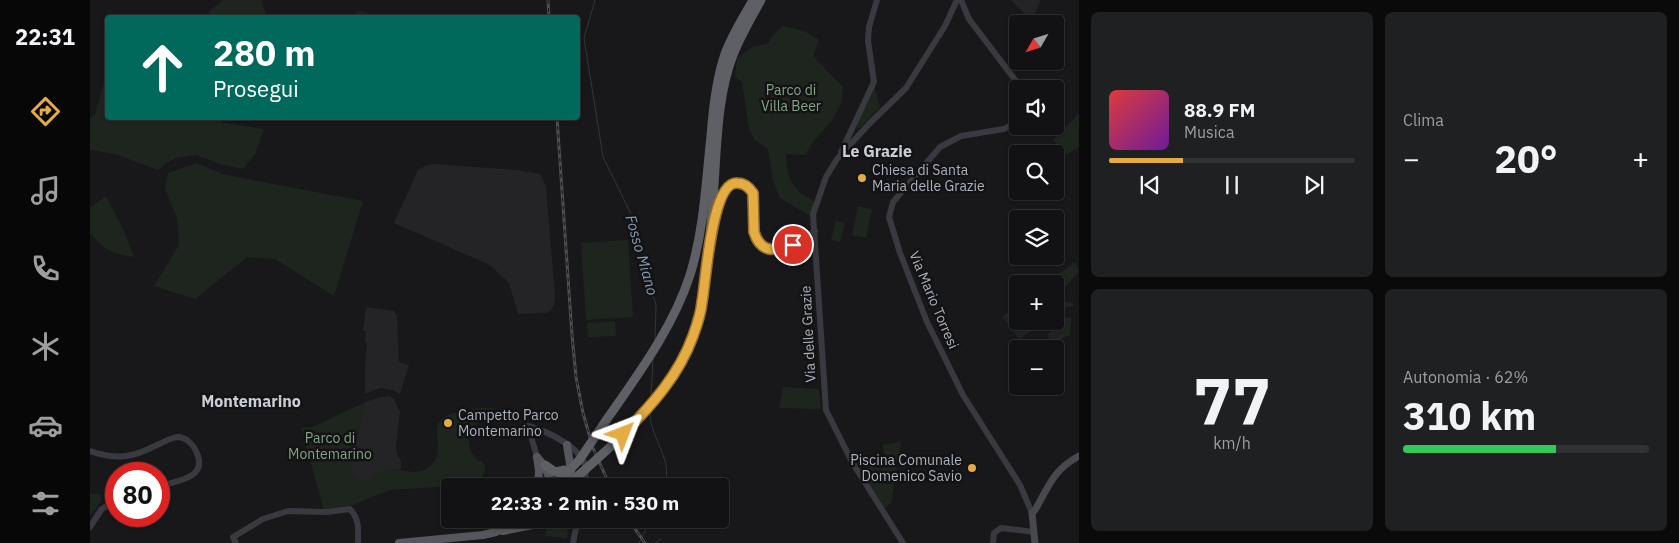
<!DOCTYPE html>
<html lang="it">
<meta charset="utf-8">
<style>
:root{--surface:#121214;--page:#1f2022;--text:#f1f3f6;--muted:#9c9ea0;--line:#313234;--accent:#e6ac44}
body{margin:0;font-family:"IBM Plex Sans",sans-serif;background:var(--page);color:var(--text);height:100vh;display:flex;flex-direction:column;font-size:19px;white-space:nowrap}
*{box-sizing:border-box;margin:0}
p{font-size:16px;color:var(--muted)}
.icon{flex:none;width:28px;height:28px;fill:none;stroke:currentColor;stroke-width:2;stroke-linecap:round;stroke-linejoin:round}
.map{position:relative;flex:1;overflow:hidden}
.details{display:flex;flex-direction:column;gap:12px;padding:12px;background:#0a0a0b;width:600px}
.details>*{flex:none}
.hud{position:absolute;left:15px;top:15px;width:475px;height:105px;border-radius:5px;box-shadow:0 1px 4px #0004,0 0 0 1px var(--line);background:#00695c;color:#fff;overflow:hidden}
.needle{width:32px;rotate:231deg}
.buttons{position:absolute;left:919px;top:15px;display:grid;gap:10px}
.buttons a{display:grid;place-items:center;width:55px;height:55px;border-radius:5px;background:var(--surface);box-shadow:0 1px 4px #0004,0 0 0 1px var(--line);font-size:25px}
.speed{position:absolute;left:15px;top:462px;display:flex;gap:10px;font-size:25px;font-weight:700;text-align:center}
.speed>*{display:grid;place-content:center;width:65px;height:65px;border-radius:50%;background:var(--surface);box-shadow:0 1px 4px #0004,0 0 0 1px var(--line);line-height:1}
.speed .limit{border:8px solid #d22;background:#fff;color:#111}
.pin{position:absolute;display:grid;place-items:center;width:42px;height:42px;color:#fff;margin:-21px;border:2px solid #fff;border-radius:50%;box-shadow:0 1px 5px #0007}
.me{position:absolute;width:55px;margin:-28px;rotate:45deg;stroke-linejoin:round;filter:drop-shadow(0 0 4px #0008)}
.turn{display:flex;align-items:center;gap:18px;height:105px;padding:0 25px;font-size:22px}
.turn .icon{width:65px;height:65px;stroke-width:2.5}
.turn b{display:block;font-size:35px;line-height:42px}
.big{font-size:38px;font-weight:700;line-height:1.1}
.details .card{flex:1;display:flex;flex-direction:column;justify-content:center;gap:8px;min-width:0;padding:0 18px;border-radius:8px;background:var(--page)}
.details .dial{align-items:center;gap:0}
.dial b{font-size:65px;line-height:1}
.song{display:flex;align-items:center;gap:15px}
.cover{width:60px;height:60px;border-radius:8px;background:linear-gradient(135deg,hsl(0 70% 55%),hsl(280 70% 35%))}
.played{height:5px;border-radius:2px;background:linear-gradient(90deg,var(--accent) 30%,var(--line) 30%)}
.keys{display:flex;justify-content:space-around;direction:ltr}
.heat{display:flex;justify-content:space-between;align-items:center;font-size:28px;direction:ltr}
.charge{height:8px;border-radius:4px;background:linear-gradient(90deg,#34c759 62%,var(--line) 0)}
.details .tiles{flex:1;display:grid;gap:12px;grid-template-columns:repeat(2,1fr)}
.trip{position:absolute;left:351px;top:478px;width:288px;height:50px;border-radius:5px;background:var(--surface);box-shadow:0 1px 4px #0004,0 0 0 1px var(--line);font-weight:700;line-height:50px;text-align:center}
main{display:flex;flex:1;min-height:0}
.tabs{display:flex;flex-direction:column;width:90px;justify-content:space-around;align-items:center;background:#070708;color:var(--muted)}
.tabs .icon{width:35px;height:35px}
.tabs .current{color:var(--accent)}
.tabs b{font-size:22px;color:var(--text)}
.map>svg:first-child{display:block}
.built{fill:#242427}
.green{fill:#1e251f}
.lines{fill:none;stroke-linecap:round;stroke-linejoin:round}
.stream{stroke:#2f373d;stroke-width:1}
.tertiary{stroke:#393a3f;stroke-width:6}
.secondary{stroke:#47494e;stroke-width:7}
.primary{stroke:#55575d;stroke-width:8}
.trunk{stroke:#5e6066;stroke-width:9}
.rail-casing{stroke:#4c4e53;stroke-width:3}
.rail{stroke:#131315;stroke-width:1;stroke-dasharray:4;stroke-linecap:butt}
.trunk-bridge{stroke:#5e6066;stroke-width:9}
.route-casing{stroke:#96702c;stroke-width:12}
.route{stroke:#e6ac44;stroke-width:9}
.poi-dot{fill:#e6ac44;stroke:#131315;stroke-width:2}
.labels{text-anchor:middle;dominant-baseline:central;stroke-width:5;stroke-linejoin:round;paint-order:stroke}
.park-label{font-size:14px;fill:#84a285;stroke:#131315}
.poi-label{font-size:14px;fill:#abb0b9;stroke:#131315;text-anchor:start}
.street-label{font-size:14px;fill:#abb0b9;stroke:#131315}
.water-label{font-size:15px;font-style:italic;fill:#859db1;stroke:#131315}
.quarter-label{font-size:16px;font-weight:bold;fill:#ccced5;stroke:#131315}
</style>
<main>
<nav class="tabs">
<b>22:31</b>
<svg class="icon current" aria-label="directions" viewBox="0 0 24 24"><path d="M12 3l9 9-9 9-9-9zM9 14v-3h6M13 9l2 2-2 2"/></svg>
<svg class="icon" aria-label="music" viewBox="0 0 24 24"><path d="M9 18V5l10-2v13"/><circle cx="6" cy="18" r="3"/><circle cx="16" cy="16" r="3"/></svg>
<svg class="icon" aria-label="phone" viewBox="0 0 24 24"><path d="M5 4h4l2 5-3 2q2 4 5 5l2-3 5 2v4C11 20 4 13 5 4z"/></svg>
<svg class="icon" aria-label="climate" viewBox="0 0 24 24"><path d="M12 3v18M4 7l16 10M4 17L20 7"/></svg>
<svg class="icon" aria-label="car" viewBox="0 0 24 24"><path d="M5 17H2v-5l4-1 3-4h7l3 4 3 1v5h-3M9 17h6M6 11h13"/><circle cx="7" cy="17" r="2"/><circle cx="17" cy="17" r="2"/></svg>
<svg class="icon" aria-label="filters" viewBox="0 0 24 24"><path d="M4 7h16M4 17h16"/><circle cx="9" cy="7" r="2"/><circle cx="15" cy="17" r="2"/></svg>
</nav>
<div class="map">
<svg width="989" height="543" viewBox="0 0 989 543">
<rect width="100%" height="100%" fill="#18181a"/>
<path class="built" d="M 921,0 L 951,0 L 946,11 L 944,23 Z
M 344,164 L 426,170 L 450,174 L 456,186 L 465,297 L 464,305 L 461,310 L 456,313 L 428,314 L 419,283 L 400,265 L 304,223 L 328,170 L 337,165 Z
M 276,307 L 304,311 L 307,316 L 309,362 L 319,365 L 310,394 L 303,390 L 290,388 L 275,394 L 275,366 L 277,344 L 275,341 L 276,331 L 273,331 Z
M 299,396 L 304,399 L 310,412 L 306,447 L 307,454 L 311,461 L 311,469 L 295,470 L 277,483 L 265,478 L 261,466 L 275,402 L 291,397 Z"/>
<path class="green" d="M 133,0 L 171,0 L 177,17 L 113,17 Z
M 270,11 L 287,17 L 257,17 Z
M 693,26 L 714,31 L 729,40 L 723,56 L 753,87 L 751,104 L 741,122 L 723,142 L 715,155 L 696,154 C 696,178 702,190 724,201 L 720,216 L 690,198 L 683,181 L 678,149 L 664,139 L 659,128 L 652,82 L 645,77 L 647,58 L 662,47 L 678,44 L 683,35 Z
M 17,71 L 18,118 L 127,118 L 134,123 L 174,129 L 165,154 L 153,169 L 130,164 L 106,155 L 86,158 L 78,162 L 68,170 L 25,154 L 0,150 L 0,118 L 5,115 Z
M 784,89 L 785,89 L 790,107 L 769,129 L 766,127 Z
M 989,114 L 989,147 L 976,155 L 963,140 Z
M 107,163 L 132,174 L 273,201 L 244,296 L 185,259 L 157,257 L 105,299 L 64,286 L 89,245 L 87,218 L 75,189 L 78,173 Z
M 16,196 L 34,231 L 44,257 C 22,254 15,250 0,233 L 0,208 Z
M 768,206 L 782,209 L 776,238 L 762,235 Z
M 746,221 L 755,223 L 750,242 L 741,240 Z
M 538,240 L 543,317 L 496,320 L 491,243 Z
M 985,262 L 989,271 L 967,297 L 979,303 L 983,303 L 984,306 L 977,307 L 965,316 L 965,284 L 955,284 Z
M 927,305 L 928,321 L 957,321 L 929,339 L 912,317 Z
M 974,317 L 981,318 L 980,335 L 969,340 L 966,347 L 963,348 L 958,334 Z
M 525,321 L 526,336 L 498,337 L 497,323 Z
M 693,387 L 729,389 L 731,409 L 689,408 Z
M 275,402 L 261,466 L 265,478 L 277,483 C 282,479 289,471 296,470 C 309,466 322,476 334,470 C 369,451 321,420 373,411 C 384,409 393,407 404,408 L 397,419 C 382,423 375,435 381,451 C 382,454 386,458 388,461 L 392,461 C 400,471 391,480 382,485 L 299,490 L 263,505 L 234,510 L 211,428 L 223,427 Z
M 811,442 L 801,503 L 795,508 L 764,461 L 795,458 L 793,445 Z
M 0,494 L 9,494 L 12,500 L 0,515 Z
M 456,525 L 478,527 L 477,538 L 455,536 Z"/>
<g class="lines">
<path class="stream" d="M 505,0 L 494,38 L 513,157 L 546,224 L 553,261 L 566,305 L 565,341
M 561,398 L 563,358
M 560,412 C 559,438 585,460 574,486
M 549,543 L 561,519
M 565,543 L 571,539"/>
<path class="tertiary" d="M 871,0 L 879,19 L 932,89
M 928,120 L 921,125 L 914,129 L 871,136 L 850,147 L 803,202 L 799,217 L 810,253 L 837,322 L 873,395 L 930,485 L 942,513
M 751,152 L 784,82 L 778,41 L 779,27 L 787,0
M 703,245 L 725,231
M 0,451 C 27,460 42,458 67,445 C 74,442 81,437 89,437 C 96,438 103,444 106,451 C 120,480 84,480 69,487
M 447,457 L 438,426 C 457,431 494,448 496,470 C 496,475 495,481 494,486
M 0,527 L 11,510 L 26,499
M 146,543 L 143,537 L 173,519 L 198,511 L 237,512 L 260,509 C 270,520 268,530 268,543
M 483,543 L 488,519
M 813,543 L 762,462 L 736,410 L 723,214 L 736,177 L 747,159 L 779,124 L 816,88 L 855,26 L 867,0
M 903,543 L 904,533 L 911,528 L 944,532"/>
<path class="secondary" d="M 945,543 L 942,513 L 945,510 C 959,486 963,470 989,456"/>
<path class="primary" d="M 477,445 L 483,484
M 447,457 C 455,466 460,474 460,486
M 447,457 L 449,471 L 448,486
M 413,531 L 453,523 L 463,519
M 309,543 L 393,535 L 406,532 L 432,519"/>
<path class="trunk" d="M 623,198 C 627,151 626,99 643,55 C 651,35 661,18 671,0
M 624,223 C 627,209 629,193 642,184 C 647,183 652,183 657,186 C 679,200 638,266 703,245
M 515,422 C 547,376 583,328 600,275 C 614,230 616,182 621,136 C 623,109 626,80 635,54 C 642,35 653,18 663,0
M 455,465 L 465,472 L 475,470
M 463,486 L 474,476"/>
<g class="rail-casing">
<path id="rail" d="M 458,0 L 459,18
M 467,118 L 482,335 L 486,377 L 493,413 L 503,448 L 520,486
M 538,519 L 555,543"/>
</g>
<use href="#rail" class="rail"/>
<path class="trunk-bridge" d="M 474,476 L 490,459 L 515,422
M 477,486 C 535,433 596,386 612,304 C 619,270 620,233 623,198"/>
</g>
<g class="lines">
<g class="route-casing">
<path id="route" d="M 533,434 C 562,405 589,375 603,336 C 607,325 611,313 612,302 C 616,282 621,182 647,183 C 654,183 659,187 663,193 L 664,232 C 671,254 685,251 703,245"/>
</g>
<use href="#route" class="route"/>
</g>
<g class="poi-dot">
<circle cx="772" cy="178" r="5"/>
<circle cx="358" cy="423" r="5"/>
<circle cx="882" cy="468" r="5"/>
</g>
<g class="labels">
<g class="park-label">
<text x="701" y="90">Parco di<tspan x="701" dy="16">Villa Beer</tspan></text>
<text x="240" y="438">Parco di<tspan x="240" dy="16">Montemarino</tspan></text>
</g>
<g class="poi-label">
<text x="782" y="170">Chiesa di Santa<tspan x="782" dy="16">Maria delle Grazie</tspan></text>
<text x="368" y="415">Campetto Parco<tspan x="368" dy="16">Montemarino</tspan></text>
<text x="872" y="460" text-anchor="end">Piscina Comunale<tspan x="872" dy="16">Domenico Savio</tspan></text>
</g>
<g class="street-label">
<text transform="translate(844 300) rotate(67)">Via Mario Torresi</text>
<text transform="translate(718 334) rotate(-93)">Via delle Grazie</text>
</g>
<g class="water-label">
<text transform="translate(552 255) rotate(74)">Fosso Miano</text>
</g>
<g class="quarter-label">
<text x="787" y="151">Le Grazie</text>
<text x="161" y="401">Montemarino</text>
</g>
</g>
</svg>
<div class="buttons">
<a><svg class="needle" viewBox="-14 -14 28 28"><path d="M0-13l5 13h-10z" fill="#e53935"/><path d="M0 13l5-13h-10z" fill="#9c9ea0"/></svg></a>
<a><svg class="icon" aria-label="sound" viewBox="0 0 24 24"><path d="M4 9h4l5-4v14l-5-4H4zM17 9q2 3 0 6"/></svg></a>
<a><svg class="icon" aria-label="search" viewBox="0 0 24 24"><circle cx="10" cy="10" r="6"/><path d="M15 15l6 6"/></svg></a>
<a><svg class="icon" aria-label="layers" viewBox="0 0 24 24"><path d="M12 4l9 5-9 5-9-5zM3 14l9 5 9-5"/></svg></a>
<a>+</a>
<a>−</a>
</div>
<div class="speed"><div class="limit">80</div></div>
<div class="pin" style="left:703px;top:245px;background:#d93025"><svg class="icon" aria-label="arrive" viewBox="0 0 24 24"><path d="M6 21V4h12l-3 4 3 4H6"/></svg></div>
<svg class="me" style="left:533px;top:434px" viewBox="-20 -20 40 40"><path d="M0-17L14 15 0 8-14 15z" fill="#e6ac44" stroke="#fff" stroke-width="4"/></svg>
<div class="trip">22:33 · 2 min · 530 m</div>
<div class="hud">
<div class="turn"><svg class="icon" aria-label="ahead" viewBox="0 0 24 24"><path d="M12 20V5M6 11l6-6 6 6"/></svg><div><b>280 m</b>Prosegui</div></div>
</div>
</div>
<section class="details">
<div class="tiles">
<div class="card">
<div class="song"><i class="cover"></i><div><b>88.9 FM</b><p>Musica</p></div></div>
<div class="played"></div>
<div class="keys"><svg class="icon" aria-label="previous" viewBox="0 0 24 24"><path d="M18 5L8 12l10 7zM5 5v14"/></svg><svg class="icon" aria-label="pause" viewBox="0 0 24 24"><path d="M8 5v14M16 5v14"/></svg><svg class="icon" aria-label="next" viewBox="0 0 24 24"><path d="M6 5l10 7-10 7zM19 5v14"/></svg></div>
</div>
<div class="card"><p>Clima</p>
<div class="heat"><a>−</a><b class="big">20°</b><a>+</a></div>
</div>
<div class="card dial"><b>77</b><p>km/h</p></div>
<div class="card"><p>Autonomia · 62%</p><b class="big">310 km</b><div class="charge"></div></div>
</div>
</section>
</main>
